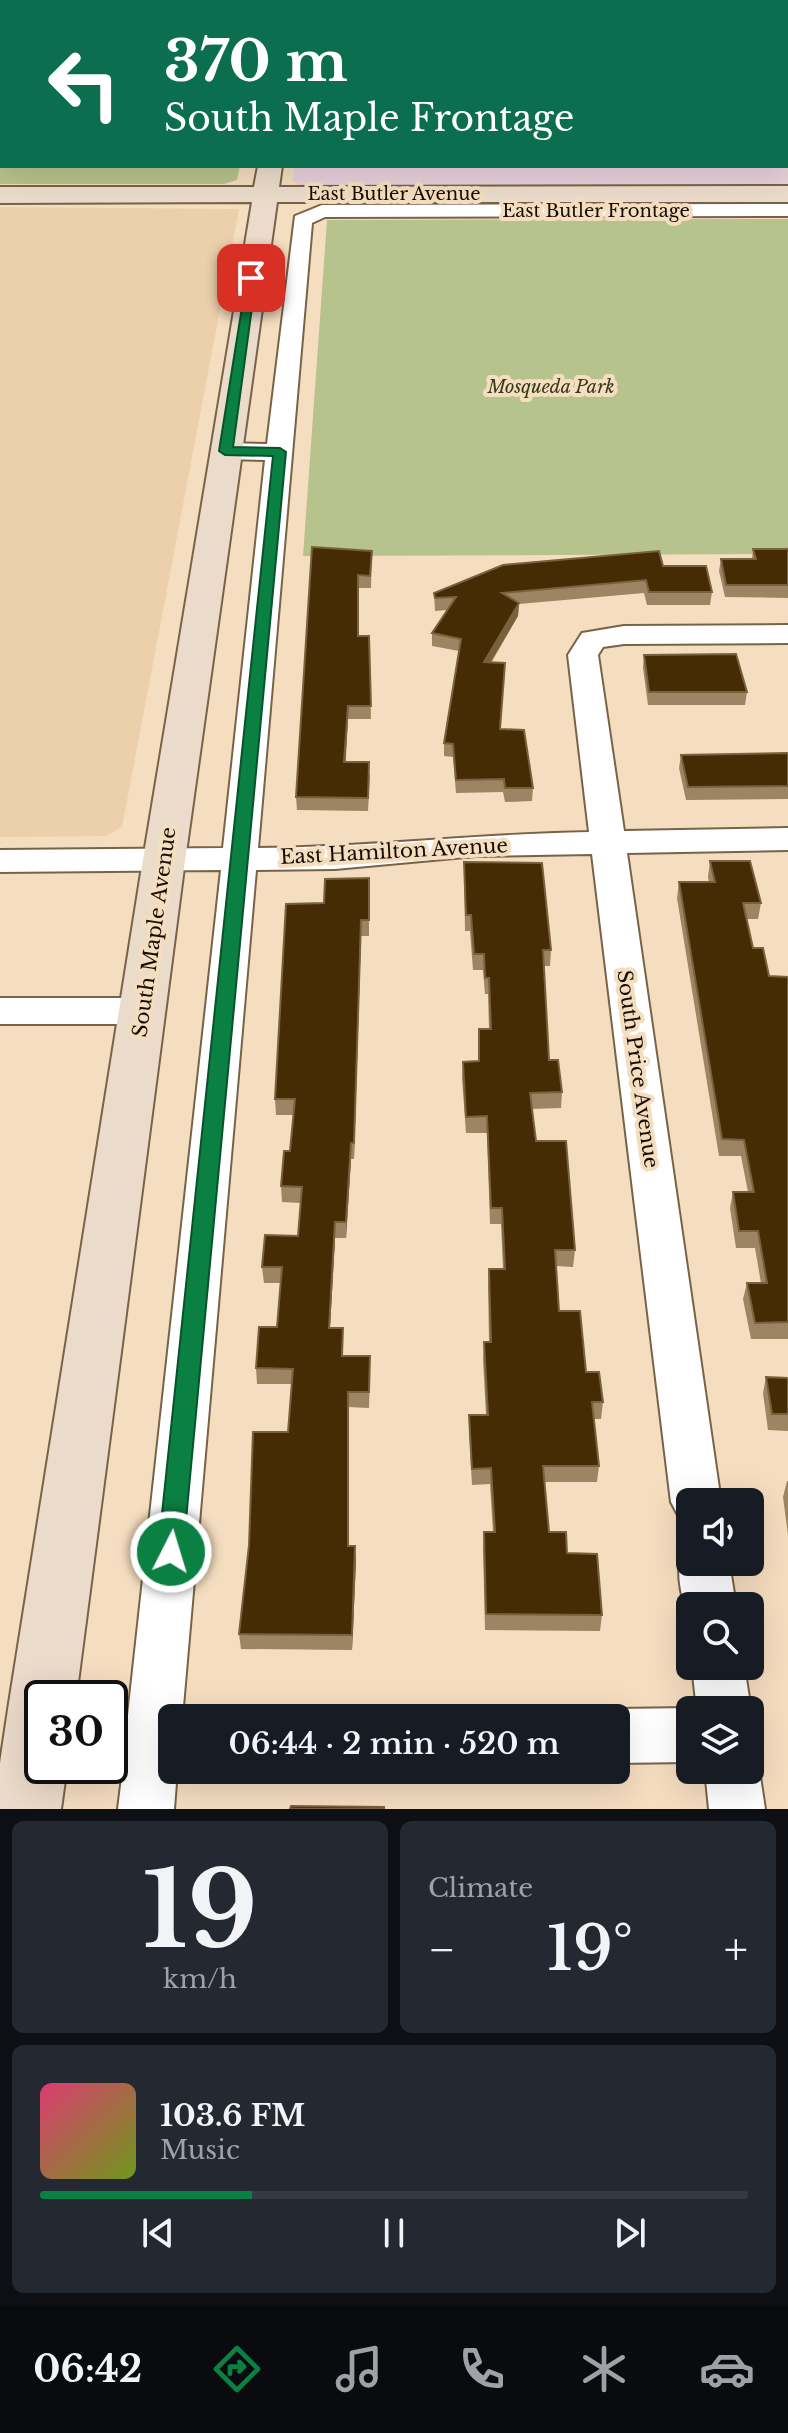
<!DOCTYPE html>
<meta charset="utf-8">
<style>
:root{--surface:#171b24;--page:#242831;--text:#f1f3f6;--muted:#9ea1a6;--line:#363941;--accent:#0b8043}
body{margin:0;font-family:"Libre Baskerville",serif;background:var(--page);color:var(--text);height:100vh;display:flex;flex-direction:column;font-size:30px;white-space:nowrap}
*{box-sizing:border-box;margin:0}
p{font-size:26px;color:var(--muted)}
.icon{flex:none;width:44px;height:44px;fill:none;stroke:currentColor;stroke-width:2;stroke-linecap:round;stroke-linejoin:round}
.map{position:relative;height:1809px;overflow:hidden}
.sheet{display:flex;flex-direction:column;gap:12px;padding:12px;background:#0d0f14;flex:1}
.sheet>*{flex:none}
.banner{position:absolute;left:0px;top:0px;width:788px;height:168px;box-shadow:0 8px 32px #0002;background:#0b6e4f;color:#fff;overflow:hidden}
.controls{position:absolute;left:676px;top:1488px;display:grid;gap:16px}
.controls a{display:grid;place-items:center;width:88px;height:88px;border-radius:12px;background:var(--surface);box-shadow:0 8px 32px #0002;font-size:40px}
.speed{position:absolute;left:24px;top:1680px;display:flex;gap:16px;font-size:40px;font-weight:700;text-align:center}
.speed>*{display:grid;place-content:center;width:104px;height:104px;border-radius:50%;background:var(--surface);box-shadow:0 8px 32px #0002;line-height:1}
.speed .limit{border:4px solid #111;border-radius:12px;background:#fff;color:#111}
.pin{position:absolute;display:grid;place-items:center;width:68px;height:68px;color:#fff;margin:-34px;border-radius:16px;box-shadow:0 4px 12px #0006}
.me{position:absolute;width:88px;margin:-44px;rotate:5deg;stroke-linejoin:round;filter:drop-shadow(0 0 6px #0008)}
.turn{display:flex;align-items:center;gap:28px;height:168px;padding:0 32px;font-size:36px}
.turn .icon{width:104px;height:104px;stroke-width:2.5}
.turn b{display:block;font-size:56px;line-height:68px}
.big{font-size:60px;font-weight:600;line-height:1.1}
.sheet .widget{flex:1;display:flex;flex-direction:column;justify-content:center;gap:12px;min-width:0;padding:0 28px;border-radius:12px;background:var(--page)}
.sheet .dial{align-items:center;gap:0}
.dial b{font-size:104px;line-height:1}
.song{display:flex;align-items:center;gap:24px}
.cover{width:96px;height:96px;border-radius:12px;background:linear-gradient(135deg,hsl(340 70% 55%),hsl(80 70% 35%))}
.played{height:8px;border-radius:4px;background:linear-gradient(90deg,var(--accent) 30%,var(--line) 30%)}
.keys{display:flex;justify-content:space-around;direction:ltr}
.heat{display:flex;justify-content:space-between;align-items:center;font-size:44px;direction:ltr}
.sheet .tiles{flex:1;display:grid;gap:12px;grid-template-columns:1fr 1fr}
.widget:last-child{grid-column:span 2}
.trip{position:absolute;left:158px;top:1704px;width:472px;height:80px;border-radius:12px;background:var(--surface);box-shadow:0 8px 32px #0002;font-weight:600;line-height:80px;text-align:center}
.tab-bar{display:flex;height:128px;justify-content:space-around;align-items:center;background:#090b0e;color:var(--muted)}
.tab-bar .icon{width:56px;height:56px}
.tab-bar .selected{color:var(--accent)}
.tab-bar b{font-size:36px;color:var(--text)}
.map>svg:first-child{display:block}
.commercial{fill:#e8d0da}
.built{fill:#ecd0ac}
.green{fill:#b7c38c}
.lines{fill:none;stroke-linecap:round;stroke-linejoin:round}
.street-casing{stroke:#786349;stroke-width:4}
.secondary-casing{stroke:#786349;stroke-width:4}
.street{fill:#fff;fill-rule:evenodd}
.secondary{fill:#ebdbca;fill-rule:evenodd}
.wall{fill:#9d8462}
.shaded-wall{fill:#7a613d}
.building{fill:#452c05;stroke:#7a613d;stroke-width:2}
.route{fill:#0b8043;stroke:#07532c;stroke-width:2}
.labels{text-anchor:middle;dominant-baseline:central;stroke-width:8;stroke-linejoin:round;paint-order:stroke}
.far-street-label{font-size:18px;fill:#160e05;stroke:#f5ddbf}
.far-park-label{font-size:18px;font-style:italic;fill:#333a18;stroke:#f5ddbf}
.street-label{font-size:20px;fill:#160e05;stroke:#f5ddbf}
</style>
<div class="map">
<svg width="788" height="1809" viewBox="0 0 788 1809">
<rect width="100%" height="100%" fill="#f5ddbf"/>
<path class="commercial" d="M 786,37 L 788,184 L 301,185 L 292,181 L 295,166 L 786,166 Z"/>
<path class="built" d="M 0,207 L 239,209 L 122,827 L 106,836 L 0,837 Z"/>
<path class="green" d="M 0,0 L 272,0 L 2,2 L 2,166 L 240,166 L 237,180 L 224,184 L 0,184 Z
M 788,219 L 788,554 L 303,556 L 327,220 Z"/>
<g class="lines">
<g class="street-casing">
<path id="street" d="M 786,27 L 788,27 L 788,37 L 786,37 Z
M 788,204 L 788,216 L 325,217 L 312,223 L 258,848 C 369,847 478,834 589,832 L 568,655 L 582,633 L 624,626 L 788,625 L 788,643 L 624,644 L 603,647 L 598,655 L 624,831 L 788,828 L 788,850 L 627,853 L 721,1502 L 690,1502 L 690,1522 L 679,1517 L 671,1502 L 592,854 L 476,856 L 335,869 L 256,870 L 182,1718 L 172,1718 L 172,1770 L 177,1770 L 174,1809 L 118,1809 L 123,1769 L 103,1766 L 110,1766 L 110,1715 L 128,1715 L 221,870 L 0,872 L 0,850 L 223,848 L 265,460 L 225,459 L 212,451 L 225,443 L 267,444 L 295,216 L 322,205 Z
M 0,998 L 142,998 L 156,1002 L 161,1011 L 156,1020 L 142,1024 L 0,1024 Z
M 690,1544 L 690,1562 L 729,1562 L 736,1606 L 690,1606 L 690,1619 C 681,1599 671,1559 690,1544 Z
M 692,1666 L 744,1666 L 751,1710 L 750,1712 L 697,1710 Z
M 690,1708 L 694,1710 L 690,1710 L 690,1762 L 616,1763 L 616,1718 L 596,1718 L 616,1709 Z
M 750,1750 L 759,1770 L 765,1809 L 709,1809 L 705,1770 L 750,1770 Z"/>
</g>
<g class="secondary-casing">
<path id="secondary" d="M 294,0 L 314,0 L 314,2 L 294,2 Z
M 258,166 L 282,166 L 279,187 L 788,186 L 788,202 L 277,202 L 185,860 L 76,1698 L 42,1698 L 42,1766 L 67,1766 L 61,1809 L 0,1809 L 0,1763 L 9,1703 L 143,860 L 252,202 L 0,203 L 0,187 L 254,187 Z"/>
</g>
<use href="#street" class="street"/>
<use href="#secondary" class="secondary"/>
</g>
<path class="wall" d="M 312,547 L 372,551 L 371,588 L 358,588 L 358,636 L 369,636 L 371,719 L 348,719 L 345,762 L 370,775 L 368,811 L 297,810 L 296,797 Z
M 753,549 L 788,549 L 788,598 L 725,597 L 719,571 L 721,559 L 752,559 Z
M 663,566 L 712,592 L 710,605 L 647,605 L 644,593 L 519,604 L 518,616 L 491,663 L 500,729 L 533,788 L 532,801 L 505,802 L 503,792 L 456,793 L 453,757 L 444,756 L 444,743 L 459,651 L 432,646 L 432,633 L 447,610 L 435,611 L 434,593 Z
M 644,655 L 747,692 L 745,705 L 648,705 L 643,668 Z
M 788,753 L 788,799 L 686,800 L 679,768 L 681,755 Z
M 710,861 L 761,903 L 758,919 L 747,919 L 753,948 L 769,976 L 788,977 L 788,1339 L 751,1339 L 743,1299 L 747,1283 L 761,1283 L 755,1248 L 736,1248 L 730,1208 L 733,1192 L 748,1192 L 741,1156 L 719,1156 L 677,898 L 679,882 L 709,882 L 708,877 Z
M 464,862 L 551,950 L 550,966 L 544,966 L 549,1060 L 562,1092 L 561,1108 L 532,1109 L 536,1141 L 575,1250 L 573,1267 L 556,1266 L 559,1311 L 586,1372 L 603,1402 L 601,1419 L 594,1419 L 599,1466 L 597,1482 L 544,1482 L 549,1532 L 567,1553 L 602,1615 L 600,1631 L 485,1630 L 483,1548 L 484,1532 L 493,1532 L 490,1484 L 472,1485 L 469,1432 L 469,1415 L 486,1415 L 483,1359 L 484,1342 L 489,1342 L 488,1285 L 489,1269 L 503,1269 L 501,1224 L 490,1224 L 487,1133 L 466,1133 L 462,1078 L 463,1062 L 478,1061 L 479,1029 L 489,1029 L 488,994 L 485,994 L 483,970 L 473,970 L 470,931 L 465,931 Z
M 369,878 L 369,936 L 361,936 L 354,1159 L 351,1159 L 346,1238 L 335,1238 L 330,1328 L 343,1344 L 343,1356 L 370,1372 L 369,1408 L 348,1407 L 349,1546 L 355,1546 L 356,1562 L 352,1650 L 241,1649 L 239,1634 L 288,1432 L 292,1384 L 257,1384 L 256,1368 L 277,1327 L 281,1283 L 264,1283 L 262,1267 L 298,1236 L 301,1203 L 282,1202 L 281,1186 L 290,1151 L 293,1115 L 276,1115 L 275,1099 L 324,903 Z
M 766,1377 L 788,1378 L 788,1431 L 768,1430 L 763,1393 Z
M 787,1481 L 788,1481 L 788,1535 L 783,1497 Z"/>
<path class="shaded-wall" d="M 519,603 L 518,616 L 483,675 L 484,662 Z
M 348,706 L 348,719 L 345,775 L 344,762 Z
M 361,920 L 361,936 L 354,1159 L 354,1143 Z
M 351,1143 L 351,1159 L 346,1238 L 346,1222 Z
M 335,1222 L 335,1238 L 329,1344 L 329,1328 Z
M 355,1546 L 356,1562 L 352,1650 L 352,1635 Z"/>
<path class="building" d="M 312,547 L 372,551 L 370,576 L 358,575 L 358,636 L 369,636 L 371,706 L 348,706 L 344,762 L 369,762 L 368,798 L 296,797 Z
M 753,549 L 788,549 L 788,585 L 726,585 L 721,559 L 756,559 Z
M 659,551 L 663,566 L 706,566 L 712,592 L 649,592 L 646,580 L 502,593 L 519,603 L 484,662 L 505,663 L 500,729 L 524,730 L 533,788 L 505,788 L 504,779 L 456,780 L 453,744 L 444,743 L 461,639 L 432,633 L 456,597 L 435,598 L 434,593 L 503,565 Z
M 736,654 L 747,692 L 649,692 L 644,655 Z
M 788,753 L 788,786 L 688,787 L 681,755 Z
M 710,861 L 750,861 L 761,903 L 743,903 L 753,948 L 763,948 L 769,976 L 788,977 L 788,1322 L 755,1323 L 747,1283 L 767,1283 L 758,1231 L 739,1231 L 733,1192 L 754,1192 L 744,1140 L 722,1139 L 679,882 L 715,882 Z
M 464,862 L 542,863 L 551,950 L 543,950 L 549,1060 L 558,1060 L 562,1092 L 530,1093 L 536,1141 L 566,1141 L 575,1250 L 555,1250 L 559,1311 L 580,1311 L 586,1372 L 599,1372 L 603,1402 L 592,1402 L 599,1466 L 543,1466 L 549,1532 L 566,1532 L 567,1553 L 597,1554 L 602,1615 L 486,1614 L 484,1532 L 495,1532 L 491,1468 L 472,1469 L 469,1415 L 488,1415 L 484,1342 L 491,1342 L 489,1269 L 505,1269 L 502,1208 L 491,1208 L 487,1116 L 466,1117 L 463,1062 L 479,1061 L 479,1029 L 491,1029 L 489,978 L 485,978 L 484,954 L 474,954 L 471,915 L 466,915 Z
M 369,878 L 369,920 L 361,920 L 354,1143 L 351,1143 L 346,1222 L 335,1222 L 329,1328 L 343,1328 L 342,1356 L 370,1356 L 369,1392 L 348,1392 L 348,1546 L 355,1546 L 352,1635 L 239,1634 L 249,1545 L 253,1432 L 288,1432 L 293,1369 L 256,1368 L 259,1327 L 277,1327 L 282,1267 L 262,1267 L 265,1235 L 298,1236 L 302,1187 L 281,1186 L 284,1151 L 290,1151 L 295,1099 L 275,1099 L 286,904 L 324,903 L 325,879 Z
M 766,1377 L 788,1378 L 788,1414 L 772,1414 Z
M 291,1806 L 384,1807 L 384,1809 L 290,1809 Z"/>
<path class="route" d="M 247,276 L 256,278 L 233,447 L 280,448 L 286,452 L 183,1552 L 180,1561 L 171,1564 L 162,1561 L 158,1552 L 273,456 L 225,455 L 219,451 Z"/>
<g class="labels">
<g class="far-street-label">
<text x="394" y="194">East Butler Avenue</text>
<text x="596" y="211">East Butler Frontage</text>
</g>
<g class="far-park-label">
<text x="551" y="387">Mosqueda Park</text>
</g>
<g class="street-label">
<text transform="translate(394 851) rotate(-3)">East Hamilton Avenue</text>
<text transform="translate(154 932) rotate(-82)">South Maple Avenue</text>
<text transform="translate(638 1069) rotate(82)">South Price Avenue</text>
</g>
</g>
</svg>
<div class="controls">
<a><svg class="icon" aria-label="sound" viewBox="0 0 24 24"><path d="M4 9h4l5-4v14l-5-4H4zM17 9q2 3 0 6"/></svg></a>
<a><svg class="icon" aria-label="search" viewBox="0 0 24 24"><circle cx="10" cy="10" r="6"/><path d="M15 15l6 6"/></svg></a>
<a><svg class="icon" aria-label="layers" viewBox="0 0 24 24"><path d="M12 4l9 5-9 5-9-5zM3 14l9 5 9-5"/></svg></a>
</div>
<div class="speed"><div class="limit">30</div></div>
<div class="pin" style="left:251px;top:278px;background:#d93025"><svg class="icon" aria-label="arrive" viewBox="0 0 24 24"><path d="M6 21V4h12l-3 4 3 4H6"/></svg></div>
<svg class="me" style="left:171px;top:1552px" viewBox="-20 -20 40 40"><circle r="17" fill="#0b8043" stroke="#fff" stroke-width="3"/><path d="M0-11L8 9 0 5-8 9z" fill="#fff"/></svg>
<div class="trip">06:44 · 2 min · 520 m</div>
<div class="banner">
<div class="turn"><svg class="icon" aria-label="left" viewBox="0 0 24 24"><path d="M17 20v-9H6M10 6l-5 5 5 5"/></svg><div><b>370 m</b>South Maple Frontage</div></div>
</div>
</div>
<section class="sheet">
<div class="tiles">
<div class="widget dial"><b>19</b><p>km/h</p></div>
<div class="widget"><p>Climate</p>
<div class="heat"><a>−</a><b class="big">19°</b><a>+</a></div>
</div>
<div class="widget">
<div class="song"><i class="cover"></i><div><b>103.6 FM</b><p>Music</p></div></div>
<div class="played"></div>
<div class="keys"><svg class="icon" aria-label="previous" viewBox="0 0 24 24"><path d="M18 5L8 12l10 7zM5 5v14"/></svg><svg class="icon" aria-label="pause" viewBox="0 0 24 24"><path d="M8 5v14M16 5v14"/></svg><svg class="icon" aria-label="next" viewBox="0 0 24 24"><path d="M6 5l10 7-10 7zM19 5v14"/></svg></div>
</div>
</div>
</section>
<nav class="tab-bar">
<b>06:42</b>
<svg class="icon selected" aria-label="directions" viewBox="0 0 24 24"><path d="M12 3l9 9-9 9-9-9zM9 14v-3h6M13 9l2 2-2 2"/></svg>
<svg class="icon" aria-label="music" viewBox="0 0 24 24"><path d="M9 18V5l10-2v13"/><circle cx="6" cy="18" r="3"/><circle cx="16" cy="16" r="3"/></svg>
<svg class="icon" aria-label="phone" viewBox="0 0 24 24"><path d="M5 4h4l2 5-3 2q2 4 5 5l2-3 5 2v4C11 20 4 13 5 4z"/></svg>
<svg class="icon" aria-label="climate" viewBox="0 0 24 24"><path d="M12 3v18M4 7l16 10M4 17L20 7"/></svg>
<svg class="icon" aria-label="car" viewBox="0 0 24 24"><path d="M5 17H2v-5l4-1 3-4h7l3 4 3 1v5h-3M9 17h6M6 11h13"/><circle cx="7" cy="17" r="2"/><circle cx="17" cy="17" r="2"/></svg>
</nav>
